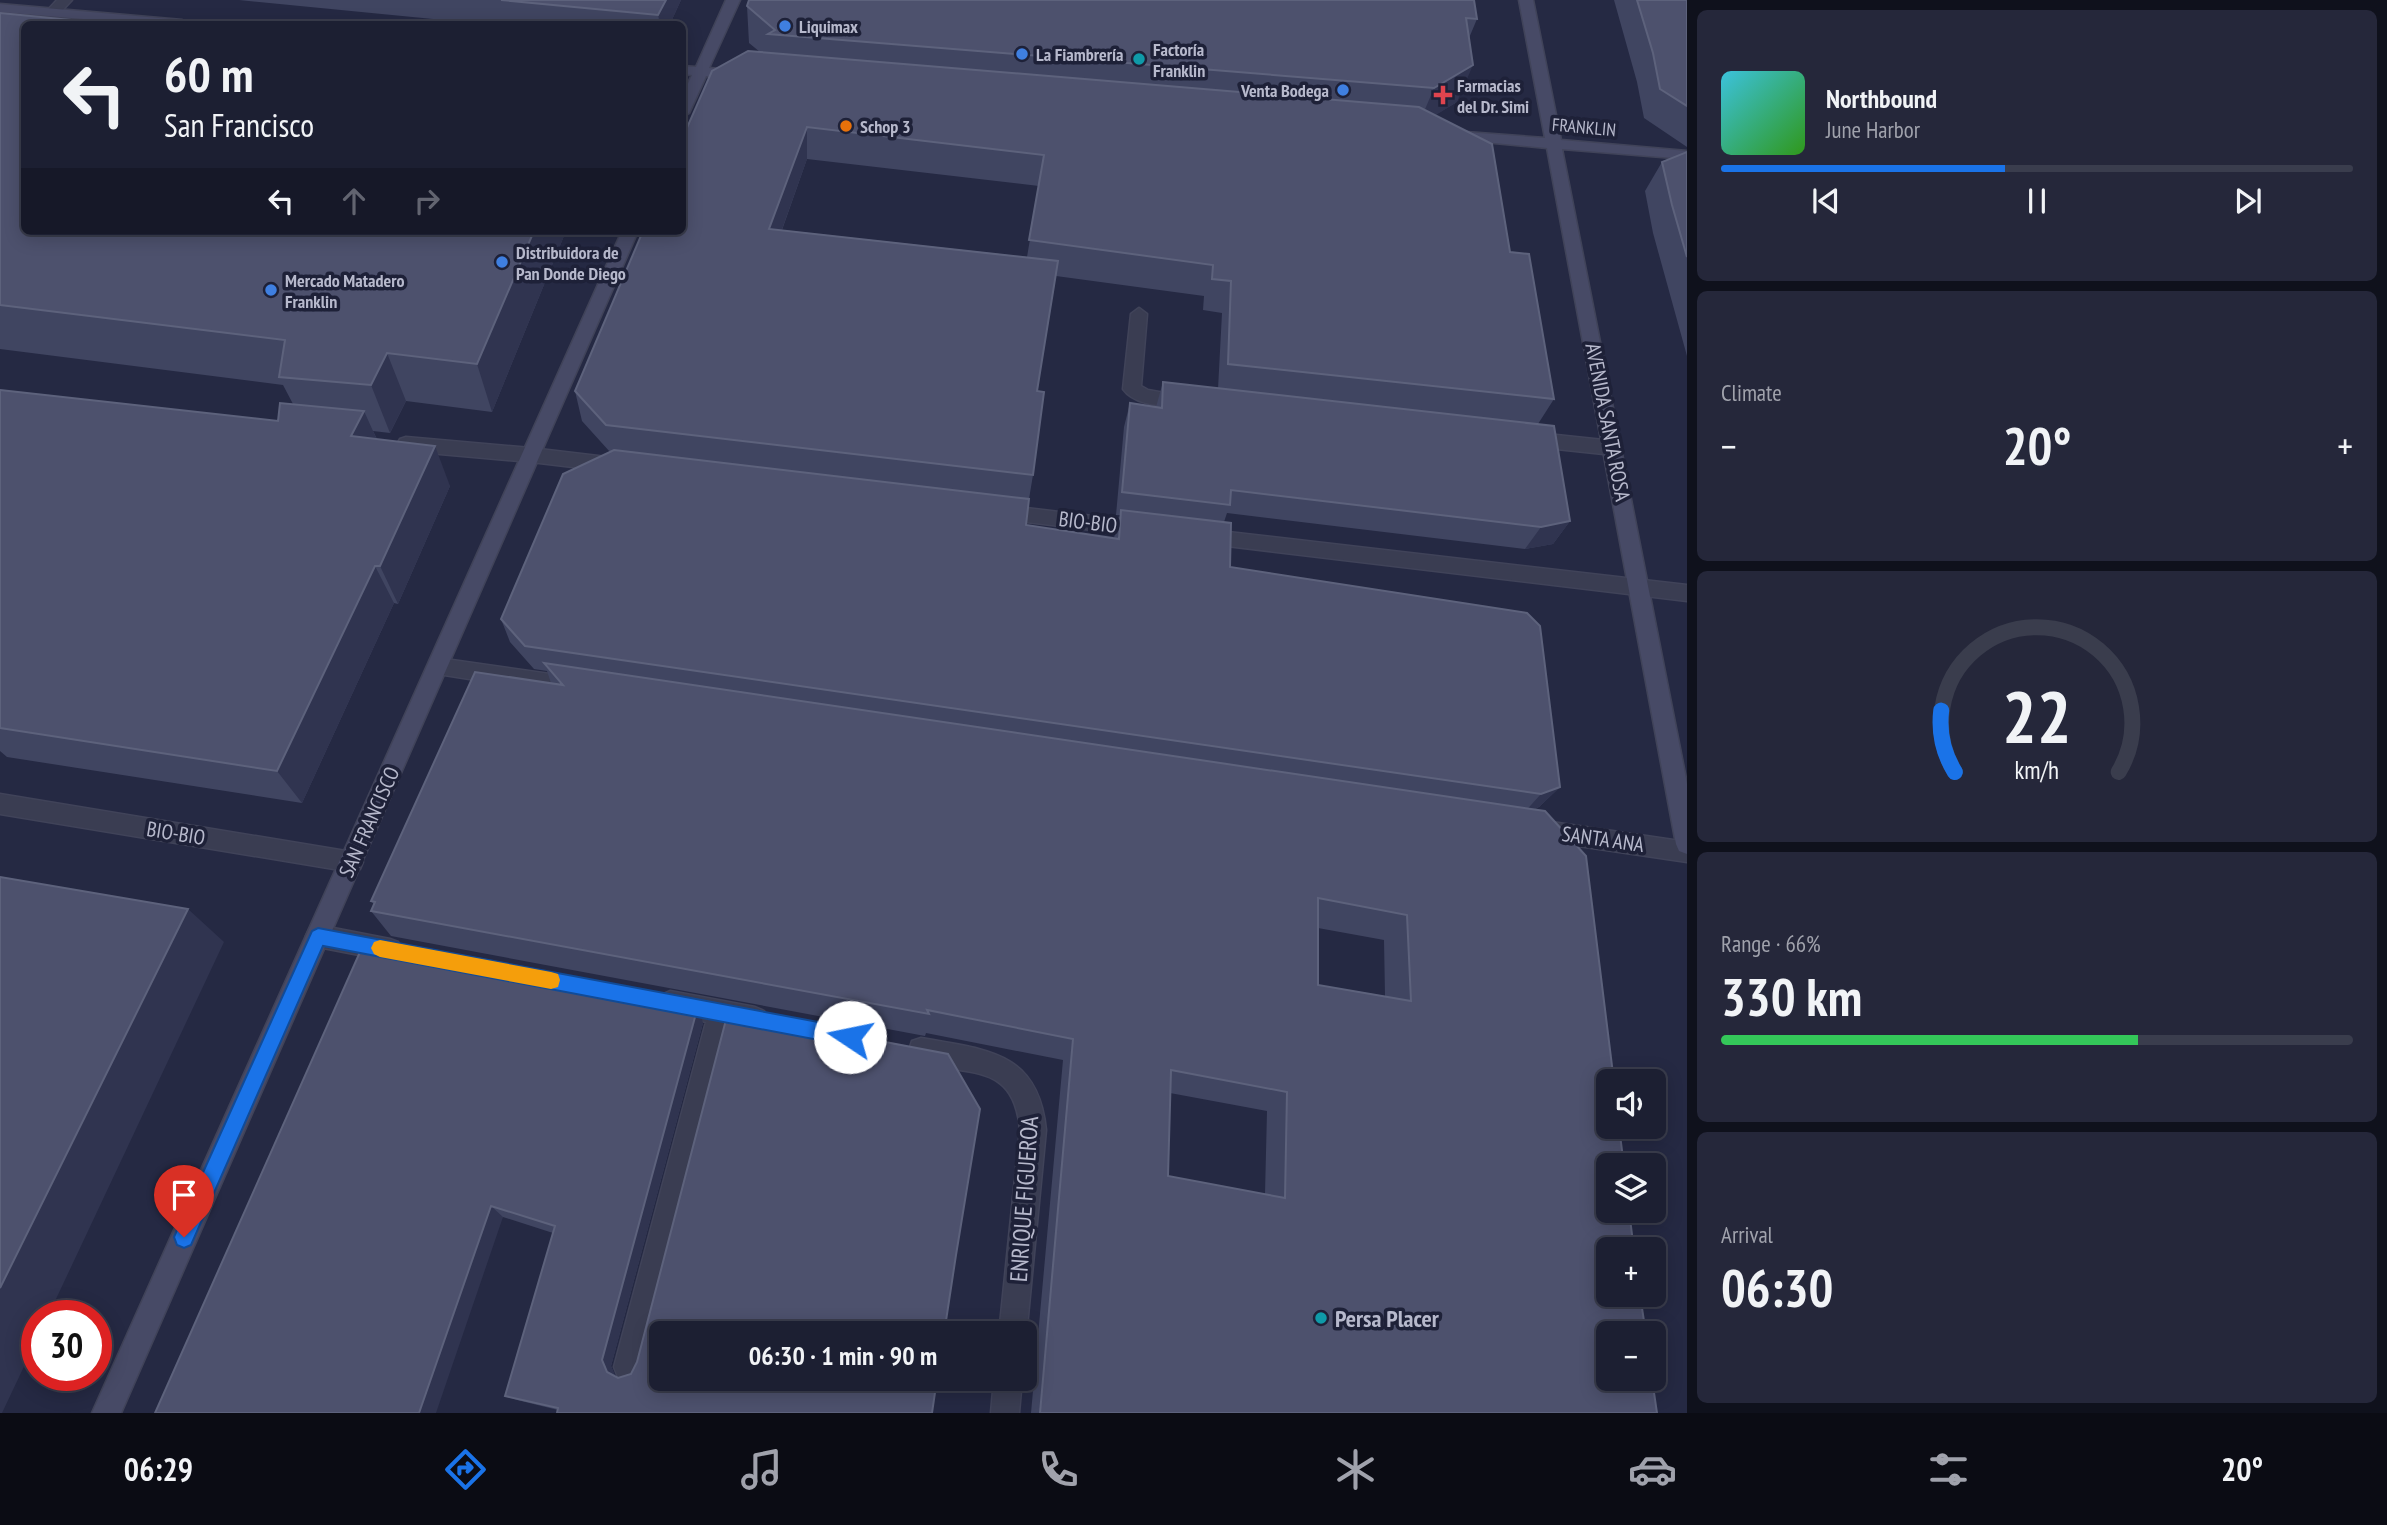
<!DOCTYPE html>
<meta charset="utf-8">
<style>
:root{--surface:#1c1f32;--page:#25273a;--text:#f1f3f6;--muted:#a0a2ac;--line:#3a3d4d;--accent:#1a73e8}
body{margin:0;font-family:"PT Sans Narrow",sans-serif;background:var(--page);color:var(--text);height:100vh;display:flex;flex-direction:column;font-size:26px;white-space:nowrap}
*{box-sizing:border-box;margin:0}
p{font-size:23px;color:var(--muted)}
.icon{flex:none;width:38px;height:38px;fill:none;stroke:currentColor;stroke-width:2;stroke-linecap:round;stroke-linejoin:round}
.map{position:relative;flex:1;overflow:hidden}
.sheet{display:flex;flex-direction:column;gap:10px;padding:10px;background:#0f111c;width:700px}
.sheet>*{flex:none}
.guide{position:absolute;left:21px;top:21px;width:665px;height:214px;border-radius:10px;box-shadow:0 4px 18px #0003,0 0 0 2px var(--line);background:#1c1f32;color:var(--text);overflow:hidden}
.buttons{position:absolute;left:1596px;top:1069px;display:grid;gap:14px}
.buttons a{display:grid;place-items:center;width:70px;height:70px;border-radius:10px;background:var(--surface);box-shadow:0 4px 18px #0003,0 0 0 2px var(--line);font-size:35px}
.speed{position:absolute;left:21px;top:1300px;display:flex;gap:14px;font-size:35px;font-weight:700;text-align:center}
.speed>*{display:grid;place-content:center;width:91px;height:91px;border-radius:50%;background:var(--surface);box-shadow:0 4px 18px #0003,0 0 0 2px var(--line);line-height:1}
.speed .limit{border:10px solid #d22;background:#fff;color:#111}
.pin{position:absolute;display:grid;place-items:center;width:60px;height:60px;color:#fff;margin:-72px -30px;border-radius:50% 50% 50% 0;rotate:-45deg;box-shadow:0 0 7px #0007}
.pin .icon{rotate:45deg}
.me{position:absolute;width:77px;margin:-38px;rotate:281deg;stroke-linejoin:round;filter:drop-shadow(0 0 5px #0008)}
.turn{display:flex;align-items:center;gap:24px;height:147px;padding:0 28px;font-size:32px}
.turn .icon{width:91px;height:91px;stroke-width:2.5}
.turn b{display:block;font-size:49px;line-height:60px}
.lanes{display:flex;align-items:center;height:66px;padding:0 28px;background:#0003;justify-content:center;gap:35px;direction:ltr}
.lanes .off{opacity:.35}
.big{font-size:52px;font-weight:700;line-height:1.1}
.sheet .tile{flex:1;display:flex;flex-direction:column;justify-content:center;gap:10px;min-width:0;padding:0 24px;border-radius:10px;background:var(--page)}
.sheet .dial{align-items:center;gap:0}
.dial svg{height:182px;overflow:visible;fill:none;stroke:var(--line);stroke-width:7;stroke-linecap:round;text-anchor:middle}
.dial text{fill:var(--text);stroke:none}
.song{display:flex;align-items:center;gap:21px}
.cover{width:84px;height:84px;border-radius:10px;background:linear-gradient(135deg,hsl(190 70% 55%),hsl(110 70% 35%))}
.played{height:7px;border-radius:4px;background:linear-gradient(90deg,var(--accent) 45%,var(--line) 45%)}
.keys{display:flex;justify-content:space-around;direction:ltr}
.heat{display:flex;justify-content:space-between;align-items:center;font-size:38px;direction:ltr}
.charge{height:10px;border-radius:5px;background:linear-gradient(90deg,#34c759 66%,var(--line) 0)}
.trip{position:absolute;left:649px;top:1321px;width:388px;height:70px;border-radius:10px;background:var(--surface);box-shadow:0 4px 18px #0003,0 0 0 2px var(--line);font-weight:700;line-height:70px;text-align:center}
.tabs{display:flex;height:112px;justify-content:space-around;align-items:center;background:#0b0c14;color:var(--muted)}
.tabs .icon{width:49px;height:49px}
.tabs .on{color:var(--accent)}
.tabs b{font-size:32px;color:var(--text)}
main{display:flex;flex:1;min-height:0}
.map>svg:first-child{display:block}
.lines{fill:none;stroke-linecap:round;stroke-linejoin:round}
.service-casing{stroke:#404359;stroke-width:3}
.pedestrian-casing{stroke:#404359;stroke-width:3}
.minor-casing{stroke:#404359;stroke-width:3}
.tertiary-casing{stroke:#404359;stroke-width:3}
.secondary-casing{stroke:#404359;stroke-width:3}
.service{fill:#3a3d52;fill-rule:evenodd}
.pedestrian{fill:#3a3d52;fill-rule:evenodd}
.minor{fill:#3a3d52;fill-rule:evenodd}
.tertiary{fill:#3a3d52;fill-rule:evenodd}
.secondary{fill:#474a66;fill-rule:evenodd}
.wall{fill:#404561;fill-rule:evenodd}
.shaded-wall{fill:#303450}
.building{fill:#4d516d;stroke:#5d627c;stroke-width:2;fill-rule:evenodd}
.route{fill:#1a73e8;stroke:#114b97;stroke-width:2}
.slow{fill:#f59e0b}
.shop-dot{fill:#3f7fe0;stroke:#1e2138;stroke-width:2.5}
.culture-dot{fill:#0f9aa8;stroke:#1e2138;stroke-width:2.5}
.health-dot{fill:#e0444e;stroke:#1e2138;stroke-width:2.5}
.food-dot{fill:#e8710a;stroke:#1e2138;stroke-width:2.5}
.labels{text-anchor:middle;dominant-baseline:central;stroke-width:7;stroke-linejoin:round;paint-order:stroke}
.far-poi-label{font-size:18px;font-weight:bold;fill:#b7b9cc;stroke:#1e2138;text-anchor:start}
.far-street-label{font-size:18px;fill:#b7b9cc;stroke:#1e2138}
.street-label{font-size:21px;fill:#b7b9cc;stroke:#1e2138}
.near-street-label{font-size:24px;fill:#b7b9cc;stroke:#1e2138}
.near-poi-label{font-size:24px;font-weight:bold;fill:#b7b9cc;stroke:#1e2138;text-anchor:start}
</style>
<main>
<div class="map">
<svg width="1687" height="1413" viewBox="0 0 1687 1413">
<rect width="100%" height="100%" fill="#252943"/>
<g class="lines">
<g class="service-casing">
<path id="service" d="M 1139,308 L 1147,314 L 1141,386 L 1148,390 L 1192,398 L 1195,402 L 1192,406 L 1186,408 C 1166,405 1136,407 1123,389 L 1131,314 Z
M 1528,432 L 1613,441 L 1619,443 L 1622,448 L 1619,453 L 1613,455 L 1528,446 L 1522,444 L 1519,439 L 1522,434 Z"/>
</g>
<g class="pedestrian-casing">
<path id="pedestrian" d="M 406,437 L 531,448 L 537,450 L 540,455 L 537,460 L 531,462 L 406,451 L 400,449 L 397,444 L 400,439 Z"/>
</g>
<g class="minor-casing">
<path id="minor" d="M 57,0 L 72,0 L 57,16 L 47,16 L 45,13 Z
M 531,448 L 615,458 L 621,460 L 624,465 L 621,470 L 615,472 L 531,462 L 525,460 L 522,455 L 525,450 Z
M 1001,505 L 1143,522 L 1150,524 L 1153,529 L 1150,534 L 1143,536 L 1001,519 L 994,517 L 992,512 L 994,507 Z
M 1202,529 L 1687,585 L 1687,601 L 1202,543 L 1195,541 L 1192,536 L 1195,531 Z
M 438,658 L 557,675 L 564,678 L 567,684 L 564,690 L 557,693 L 438,674 L 431,672 L 428,666 L 431,660 Z
M 1538,820 L 1687,842 L 1687,862 L 1538,840 L 1530,837 L 1527,830 L 1530,823 Z
M 318,925 L 390,939 L 398,942 L 402,950 L 398,958 L 390,961 L 318,947 L 310,944 L 306,936 L 310,928 Z
M 670,991 L 755,1007 L 764,1011 L 767,1019 L 764,1027 L 755,1031 L 730,1026 L 642,1367 L 638,1377 L 628,1381 L 618,1377 L 614,1367 L 706,1022 L 661,1011 L 658,1003 L 661,995 Z
M 921,1038 C 987,1050 1038,1051 1046,1130 L 1026,1337 L 1026,1334 L 999,1334 L 1020,1130 C 1014,1057 962,1079 912,1059 L 909,1050 L 912,1041 Z
M 994,1379 L 1022,1379 L 1019,1413 L 991,1413 Z"/>
</g>
<g class="tertiary-casing">
<path id="tertiary" d="M 0,794 L 352,852 L 360,855 L 363,862 L 360,869 L 352,872 L 0,814 Z"/>
</g>
<g class="secondary-casing">
<path id="secondary" d="M 726,0 L 740,0 L 709,68 L 740,71 L 747,75 L 740,79 L 706,76 L 689,113 L 682,117 L 682,96 L 692,75 L 682,74 L 682,66 L 696,67 Z
M 1519,0 L 1533,0 L 1561,140 L 1687,151 L 1687,159 L 1562,149 L 1687,784 L 1687,854 L 1679,851 L 1676,844 L 1547,148 L 1452,139 L 1445,135 L 1452,131 L 1545,138 Z
M 0,4 L 182,20 L 189,24 L 142,24 L 0,12 Z
M 622,231 L 638,231 L 121,1413 L 92,1413 Z"/>
</g>
<use href="#service" class="service"/>
<use href="#pedestrian" class="pedestrian"/>
<use href="#minor" class="minor"/>
<use href="#tertiary" class="tertiary"/>
<use href="#secondary" class="secondary"/>
</g>
<path class="wall" d="M 239,0 L 681,0 L 670,24 L 484,24 Z
M 1474,0 L 1477,19 L 1469,38 L 1457,102 L 1435,115 L 1510,252 L 1554,399 L 1538,424 L 1570,521 L 1553,544 L 1525,549 L 1227,513 L 1224,522 L 1230,567 L 1560,787 L 1539,807 L 1535,809 L 1634,1250 L 1657,1413 L 1031,1413 L 1063,1060 L 926,1033 L 925,1036 L 391,936 L 371,911 L 374,904 L 371,901 L 551,683 L 547,671 L 534,669 L 510,642 L 501,619 L 610,452 L 582,421 L 575,391 L 760,52 L 749,43 L 747,6 ZM 807,159 L 1039,186 L 1027,257 L 782,230 ZM 1056,276 L 1204,296 L 1203,310 L 1222,313 L 1218,389 L 1163,382 L 1156,407 L 1130,403 L 1124,427 L 1116,515 L 1120,515 L 1114,538 L 1026,525 L 1029,499 L 1033,475 L 1037,391 ZM 1318,928 L 1384,940 L 1385,996 L 1318,985 ZM 1170,1093 L 1267,1111 L 1265,1194 L 1168,1176 Z
M 1614,0 L 1687,0 L 1687,147 L 1644,118 L 1637,82 Z
M 0,13 L 566,231 L 492,412 L 406,401 L 390,433 L 373,431 L 377,439 L 450,486 L 398,604 L 394,603 L 302,803 L 7,757 L 0,751 L 0,390 L 278,421 L 293,404 L 283,385 L 0,349 Z
M 1687,152 L 1687,356 L 1653,233 L 1645,191 L 1662,162 Z
M 703,1023 L 611,1366 L 615,1376 L 618,1378 L 662,1379 L 558,1410 L 517,1400 L 505,1396 L 553,1233 L 503,1217 L 155,1413 Z"/>
<path class="shaded-wall" d="M 666,0 L 681,0 L 670,24 L 660,24 L 658,15 Z
M 1473,65 L 1457,102 L 1418,126 L 1434,88 Z
M 807,127 L 807,159 L 771,260 L 769,229 Z
M 534,231 L 566,231 L 492,412 L 477,364 Z
M 387,353 L 406,401 L 390,433 L 371,385 Z
M 364,411 L 382,451 L 351,436 Z
M 435,446 L 450,486 L 398,604 L 380,566 Z
M 1570,521 L 1553,544 L 1525,549 L 1541,527 Z
M 375,566 L 394,603 L 302,803 L 277,771 Z
M 1560,787 L 1539,807 L 1522,815 L 1541,794 Z
M 188,909 L 224,942 L 48,1316 L 37,1316 L 37,1339 L 2,1413 L 0,1413 L 0,1288 Z
M 698,1006 L 703,1023 L 611,1366 L 616,1378 L 607,1372 L 602,1360 Z
M 491,1206 L 503,1217 L 436,1413 L 419,1413 Z"/>
<path class="building" d="M 501,0 L 666,0 L 658,15 Z
M 749,0 L 1474,0 L 1477,19 L 1466,18 L 1473,65 L 1434,88 L 768,34 L 775,30 L 747,6 Z
M 1637,0 L 1687,0 L 1687,106 L 1660,89 L 1653,53 Z
M 0,13 L 112,24 L 24,24 L 24,231 L 534,231 L 477,364 L 387,353 L 371,385 L 279,377 L 285,340 L 0,305 Z
M 748,51 L 1419,107 L 1492,144 L 1510,252 L 1529,254 L 1554,399 L 1228,364 L 1231,281 L 1212,279 L 1213,265 L 1029,240 L 1044,155 L 807,127 L 769,229 L 1058,261 L 1037,391 L 1044,392 L 1033,475 L 606,425 L 575,391 L 643,231 L 682,231 L 682,139 L 712,71 Z
M 1687,152 L 1687,257 L 1672,205 L 1662,162 Z
M 1163,382 L 1554,426 L 1570,521 L 1541,527 L 1231,490 L 1230,505 L 1122,492 L 1130,403 L 1162,408 Z
M 0,390 L 278,421 L 280,403 L 364,411 L 351,436 L 435,446 L 380,566 L 375,566 L 277,771 L 0,728 Z
M 614,450 L 1029,499 L 1026,525 L 1119,539 L 1121,510 L 1231,523 L 1230,567 L 1527,613 L 1540,626 L 1560,787 L 1541,794 L 525,646 L 501,619 L 563,474 Z
M 544,663 L 1545,811 L 1586,856 L 1614,1082 L 1608,1082 L 1608,1127 L 1619,1127 L 1624,1166 L 1608,1166 L 1608,1211 L 1629,1211 L 1634,1250 L 1608,1250 L 1608,1295 L 1640,1295 L 1646,1334 L 1608,1334 L 1608,1379 L 1652,1379 L 1657,1413 L 1040,1413 L 1073,1039 L 927,1010 L 929,1014 L 371,911 L 375,902 L 371,901 L 475,672 L 563,685 ZM 1318,898 L 1407,915 L 1411,1001 L 1318,985 ZM 1171,1070 L 1287,1092 L 1285,1198 L 1168,1176 Z
M 0,877 L 188,909 L 0,1288 Z
M 364,943 L 698,1006 L 602,1360 L 607,1372 L 618,1378 L 631,1374 L 637,1362 L 728,1012 L 948,1054 L 980,1109 L 956,1255 L 944,1334 L 662,1334 L 662,1379 L 937,1379 L 932,1413 L 557,1413 L 558,1408 L 505,1396 L 555,1226 L 491,1206 L 419,1413 L 155,1413 Z"/>
<path class="route" d="M 318,928 L 850,1028 L 856,1030 L 859,1037 L 856,1043 L 850,1046 L 323,946 L 191,1245 L 184,1248 L 177,1245 L 174,1237 L 177,1230 L 312,931 Z"/>
<path class="slow" d="M 380,940 L 551,972 L 558,974 L 560,980 L 558,987 L 551,989 L 380,957 L 374,954 L 371,948 L 374,942 Z"/>
<g class="shop-dot">
<circle cx="785" cy="26" r="7"/>
<circle cx="1022" cy="54" r="7"/>
<circle cx="1343" cy="90" r="7"/>
<circle cx="502" cy="262" r="7"/>
<circle cx="271" cy="290" r="7"/>
</g>
<g class="culture-dot">
<circle cx="1139" cy="59" r="7"/>
<circle cx="1321" cy="1318" r="7"/>
</g>
<path class="health-dot" d="M1439.5 84.5h7v7h7v7h-7v7h-7v-7h-7v-7h7z"/>
<circle class="food-dot" cx="846" cy="126" r="7"/>
<g class="labels">
<g class="far-poi-label">
<text x="799" y="26">Liquimax</text>
<text x="1153" y="49">Factoría<tspan x="1153" dy="21">Franklin</tspan></text>
<text x="1036" y="54">La Fiambrería</text>
<text x="1457" y="85">Farmacias<tspan x="1457" dy="21">del Dr. Simi</tspan></text>
<text x="1329" y="90" text-anchor="end">Venta Bodega</text>
<text x="860" y="126">Schop 3</text>
<text x="516" y="252">Distribuidora de<tspan x="516" dy="21">Pan Donde Diego</tspan></text>
<text x="285" y="280">Mercado Matadero<tspan x="285" dy="21">Franklin</tspan></text>
</g>
<g class="far-street-label">
<text transform="translate(1584 127) rotate(5)">FRANKLIN</text>
</g>
<g class="street-label">
<text transform="translate(1608 422) rotate(79)">AVENIDA SANTA ROSA</text>
<text transform="translate(1088 522) rotate(7)">BIO-BIO</text>
<text transform="translate(369 822) rotate(-66)">SAN FRANCISCO</text>
<text transform="translate(176 833) rotate(9)">BIO-BIO</text>
<text transform="translate(1603 839) rotate(8)">SANTA ANA</text>
</g>
<g class="near-street-label">
<text transform="translate(1024 1199) rotate(-86)">ENRIQUE FIGUEROA</text>
</g>
<g class="near-poi-label">
<text x="1335" y="1318">Persa Placer</text>
</g>
</g>
</svg>
<div class="buttons">
<a><svg class="icon" aria-label="sound" viewBox="0 0 24 24"><path d="M4 9h4l5-4v14l-5-4H4zM17 9q2 3 0 6"/></svg></a>
<a><svg class="icon" aria-label="layers" viewBox="0 0 24 24"><path d="M12 4l9 5-9 5-9-5zM3 14l9 5 9-5"/></svg></a>
<a>+</a>
<a>−</a>
</div>
<div class="speed"><div class="limit">30</div></div>
<div class="pin" style="left:184px;top:1237px;background:#d93025"><svg class="icon" aria-label="arrive" viewBox="0 0 24 24"><path d="M6 21V4h12l-3 4 3 4H6"/></svg></div>
<svg class="me" style="left:850px;top:1037px" viewBox="-20 -20 40 40"><circle r="19" fill="#fff"/><path d="M0-13L10 11 0 6-10 11z" fill="#1a73e8"/></svg>
<div class="trip">06:30 · 1 min · 90 m</div>
<div class="guide">
<div class="turn"><svg class="icon" aria-label="left" viewBox="0 0 24 24"><path d="M17 20v-9H6M10 6l-5 5 5 5"/></svg><div><b>60 m</b>San Francisco</div></div>
<div class="lanes"><svg class="icon" aria-label="left" viewBox="0 0 24 24"><path d="M17 20v-9H6M10 6l-5 5 5 5"/></svg><svg class="icon off" aria-label="ahead" viewBox="0 0 24 24"><path d="M12 20V5M6 11l6-6 6 6"/></svg><svg class="icon off" aria-label="right" viewBox="0 0 24 24"><path d="M7 20v-9h11M14 6l5 5-5 5"/></svg></div>
</div>
</div>
<section class="sheet">
<div class="tile">
<div class="song"><i class="cover"></i><div><b>Northbound</b><p>June Harbor</p></div></div>
<div class="played"></div>
<div class="keys"><svg class="icon" aria-label="previous" viewBox="0 0 24 24"><path d="M18 5L8 12l10 7zM5 5v14"/></svg><svg class="icon" aria-label="pause" viewBox="0 0 24 24"><path d="M8 5v14M16 5v14"/></svg><svg class="icon" aria-label="next" viewBox="0 0 24 24"><path d="M6 5l10 7-10 7zM19 5v14"/></svg></div>
</div>
<div class="tile"><p>Climate</p>
<div class="heat"><a>−</a><b class="big">20°</b><a>+</a></div>
</div>
<div class="tile dial"><svg viewBox="0 0 100 80">
<path d="M14 69A42 42 0 1 1 86 69"/>
<path d="M14 69A42 42 0 0 1 8 42" stroke="#1a73e8"/>
<text x="50" y="56" font-size="32" font-weight="700">22</text>
<text x="50" y="72" font-size="11">km/h</text>
</svg></div>
<div class="tile"><p>Range · 66%</p><b class="big">330 km</b><div class="charge"></div></div>
<div class="tile"><p>Arrival</p><b class="big">06:30</b></div>
</section>
</main>
<nav class="tabs">
<b>06:29</b>
<svg class="icon on" aria-label="directions" viewBox="0 0 24 24"><path d="M12 3l9 9-9 9-9-9zM9 14v-3h6M13 9l2 2-2 2"/></svg>
<svg class="icon" aria-label="music" viewBox="0 0 24 24"><path d="M9 18V5l10-2v13"/><circle cx="6" cy="18" r="3"/><circle cx="16" cy="16" r="3"/></svg>
<svg class="icon" aria-label="phone" viewBox="0 0 24 24"><path d="M5 4h4l2 5-3 2q2 4 5 5l2-3 5 2v4C11 20 4 13 5 4z"/></svg>
<svg class="icon" aria-label="climate" viewBox="0 0 24 24"><path d="M12 3v18M4 7l16 10M4 17L20 7"/></svg>
<svg class="icon" aria-label="car" viewBox="0 0 24 24"><path d="M5 17H2v-5l4-1 3-4h7l3 4 3 1v5h-3M9 17h6M6 11h13"/><circle cx="7" cy="17" r="2"/><circle cx="17" cy="17" r="2"/></svg>
<svg class="icon" aria-label="filters" viewBox="0 0 24 24"><path d="M4 7h16M4 17h16"/><circle cx="9" cy="7" r="2"/><circle cx="15" cy="17" r="2"/></svg>
<b>20°</b>
</nav>
